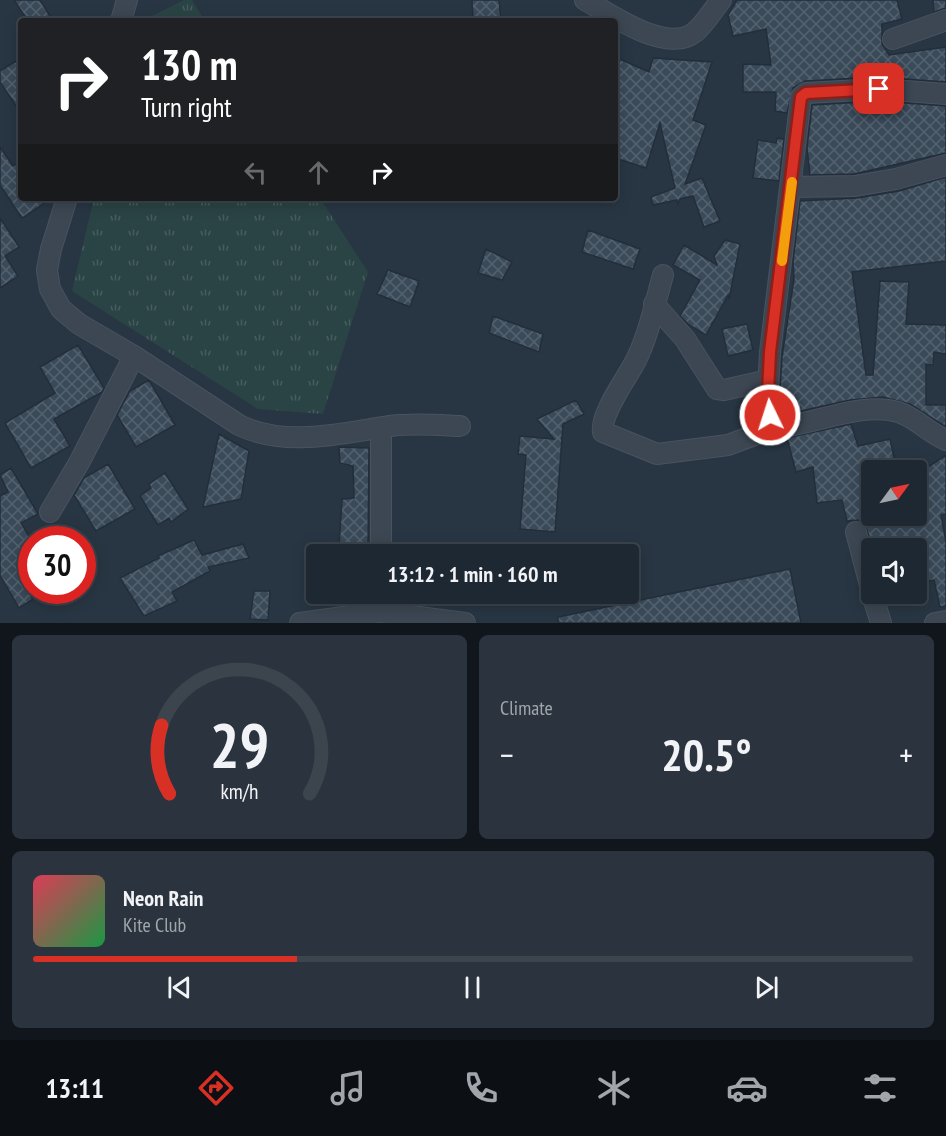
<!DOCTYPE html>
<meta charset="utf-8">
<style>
:root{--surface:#1e2832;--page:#2b343e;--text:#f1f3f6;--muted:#a1a6ac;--line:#3c444d;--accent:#d93025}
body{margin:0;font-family:"PT Sans Narrow",sans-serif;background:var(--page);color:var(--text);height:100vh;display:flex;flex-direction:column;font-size:22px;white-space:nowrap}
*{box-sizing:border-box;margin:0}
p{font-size:20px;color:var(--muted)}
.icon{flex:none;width:33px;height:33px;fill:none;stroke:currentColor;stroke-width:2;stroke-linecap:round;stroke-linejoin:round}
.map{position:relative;height:623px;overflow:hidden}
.side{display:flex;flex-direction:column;gap:12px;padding:12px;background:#10161c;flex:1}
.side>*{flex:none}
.banner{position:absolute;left:18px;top:18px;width:600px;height:183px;border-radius:6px;box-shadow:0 3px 15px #0003,0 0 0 2px var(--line);background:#202124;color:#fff;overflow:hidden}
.needle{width:39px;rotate:57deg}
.buttons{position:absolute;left:861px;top:460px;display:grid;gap:12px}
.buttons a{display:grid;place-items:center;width:66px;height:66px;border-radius:6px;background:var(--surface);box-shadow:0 3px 15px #0003,0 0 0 2px var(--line);font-size:30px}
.speed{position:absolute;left:18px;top:526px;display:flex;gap:12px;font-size:30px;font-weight:700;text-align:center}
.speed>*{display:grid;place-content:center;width:78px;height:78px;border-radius:50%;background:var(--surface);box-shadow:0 3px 15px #0003,0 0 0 2px var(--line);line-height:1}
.speed .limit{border:9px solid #d22;background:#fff;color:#111}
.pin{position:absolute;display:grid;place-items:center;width:51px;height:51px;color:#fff;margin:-26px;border-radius:12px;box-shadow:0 3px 9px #0006}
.me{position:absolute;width:66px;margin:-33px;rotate:356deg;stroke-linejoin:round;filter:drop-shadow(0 0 4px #0008)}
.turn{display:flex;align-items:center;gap:21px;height:126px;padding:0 24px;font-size:27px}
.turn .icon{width:78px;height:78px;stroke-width:2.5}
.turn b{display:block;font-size:42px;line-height:51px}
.lanes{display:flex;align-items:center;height:57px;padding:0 24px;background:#0003;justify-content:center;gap:30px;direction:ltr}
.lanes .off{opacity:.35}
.big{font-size:45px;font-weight:700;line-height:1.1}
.side .tile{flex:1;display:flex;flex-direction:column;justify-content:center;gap:9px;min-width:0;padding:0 21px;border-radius:9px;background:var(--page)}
.side .dial{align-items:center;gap:0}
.dial svg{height:156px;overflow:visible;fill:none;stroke:var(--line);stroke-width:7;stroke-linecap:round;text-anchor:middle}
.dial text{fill:var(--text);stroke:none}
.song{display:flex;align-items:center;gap:18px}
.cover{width:72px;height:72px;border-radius:9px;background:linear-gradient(135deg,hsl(350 70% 55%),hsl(140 70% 35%))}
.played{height:6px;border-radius:3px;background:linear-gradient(90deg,var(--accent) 30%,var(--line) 30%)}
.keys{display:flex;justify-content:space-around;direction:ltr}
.heat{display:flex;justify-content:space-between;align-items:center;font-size:33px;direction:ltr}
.side .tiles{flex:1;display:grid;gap:12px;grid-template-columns:1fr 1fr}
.tile:last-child{grid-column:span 2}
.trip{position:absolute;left:306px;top:544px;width:333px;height:60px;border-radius:6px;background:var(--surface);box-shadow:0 3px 15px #0003,0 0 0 2px var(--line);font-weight:700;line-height:60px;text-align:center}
.tabs{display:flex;height:96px;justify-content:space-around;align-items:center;background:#0c1014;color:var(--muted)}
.tabs .icon{width:42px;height:42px}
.tabs .on{color:var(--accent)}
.tabs b{font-size:27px;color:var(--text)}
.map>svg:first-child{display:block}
.grass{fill:url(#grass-tufts)}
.building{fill:url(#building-cross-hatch);stroke:#232e3a;stroke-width:1.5}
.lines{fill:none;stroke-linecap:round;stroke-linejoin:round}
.street-casing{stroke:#49535f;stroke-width:22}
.street{stroke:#3c4753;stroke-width:20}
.route-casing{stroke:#8d1f18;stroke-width:15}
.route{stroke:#d93025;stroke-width:10}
.slow{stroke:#f59e0b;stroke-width:10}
</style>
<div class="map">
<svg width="946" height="623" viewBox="0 0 946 623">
<defs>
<pattern id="grass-tufts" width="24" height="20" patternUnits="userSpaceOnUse" patternTransform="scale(1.5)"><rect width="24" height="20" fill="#2a4344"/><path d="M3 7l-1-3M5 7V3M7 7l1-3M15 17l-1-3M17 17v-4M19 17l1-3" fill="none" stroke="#475c5e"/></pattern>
<pattern id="building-cross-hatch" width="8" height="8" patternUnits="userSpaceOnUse" patternTransform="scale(1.5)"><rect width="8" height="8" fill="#3a4a59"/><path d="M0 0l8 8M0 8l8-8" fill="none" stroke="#546270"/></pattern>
</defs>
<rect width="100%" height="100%" fill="#283643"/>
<path class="grass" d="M 184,0 L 192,0 L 205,21 L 142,21 Z
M 94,198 L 320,198 L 368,272 L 323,414 L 258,409 L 72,291 Z"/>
<path class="building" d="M 14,0 L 40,0 L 53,21 L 28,21 Z
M 472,0 L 499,0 L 501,21 L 473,21 Z
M 737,0 L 897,0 L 902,19 L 882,24 L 882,44 L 889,55 L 946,47 L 946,82 L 878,77 L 805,81 L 793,88 L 787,113 L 775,111 L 776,92 L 743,92 L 743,64 L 771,65 L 766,29 L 733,36 L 728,15 Z
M 933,0 L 946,0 L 946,8 L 934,12 Z
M 615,57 L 649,72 L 653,58 L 712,62 L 693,120 L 706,125 L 685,184 L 702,178 L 720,221 L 704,227 L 693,196 L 680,199 L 678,204 L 677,200 L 653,205 L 651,197 L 675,188 L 660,123 L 646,168 L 615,158 Z
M 16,61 L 21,68 L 21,113 L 0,82 L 0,71 Z
M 879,101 L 946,106 L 946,153 L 854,174 L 810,175 L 807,148 L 812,105 Z
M 777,138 L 784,139 L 779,181 L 753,178 L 758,140 L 776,143 Z
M 0,147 L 13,166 L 21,161 L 21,198 L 52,198 L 22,218 L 0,185 Z
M 946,177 L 946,261 L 852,272 L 866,375 L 873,375 L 880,281 L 909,282 L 906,324 L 946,325 L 946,354 L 934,352 L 933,365 L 926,364 L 926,405 L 946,405 L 946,427 L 910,404 L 883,397 L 850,400 L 783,415 L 780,390 L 782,357 L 794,279 L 793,262 L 800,201 L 857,198 L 899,191 Z
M 0,218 L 19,247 L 5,256 L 18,276 L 0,288 Z
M 588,230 L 640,249 L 633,269 L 582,252 Z
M 725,240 L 740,244 L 729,299 L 728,295 L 706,335 L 689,325 L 680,316 L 700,280 L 673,265 L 684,245 L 717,265 L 714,256 Z
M 486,249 L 512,262 L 502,280 L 478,273 Z
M 388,270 L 419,281 L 410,307 L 377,294 Z
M 493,316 L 543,334 L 539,352 L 489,333 Z
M 747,324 L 753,350 L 728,356 L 722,329 Z
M 78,345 L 104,388 L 102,392 L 54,419 L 70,446 L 31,468 L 5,423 L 55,393 L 40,367 Z
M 149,380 L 175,425 L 136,447 L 117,415 L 130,391 Z
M 576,400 L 584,414 L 563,424 L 555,532 L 520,529 L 526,455 L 518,454 L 520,436 L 554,439 L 537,419 Z
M 851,424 L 858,446 L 890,439 L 897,471 L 863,471 L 872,516 L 916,516 L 916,475 L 946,455 L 946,514 L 941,515 L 946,542 L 946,606 L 940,607 L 934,580 L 916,583 L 916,549 L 873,549 L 865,524 L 859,520 L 847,521 L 842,500 L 817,503 L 813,467 L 796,472 L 787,438 Z
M 219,434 L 249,451 L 241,499 L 203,507 Z
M 339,447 L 369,448 L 368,549 L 339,547 L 342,499 L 354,498 L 353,466 L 340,463 Z
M 108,464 L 135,509 L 96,531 L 74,495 L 84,478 Z
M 11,468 L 38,514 L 21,523 L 32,541 L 32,600 L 19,608 L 0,575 L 0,496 L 8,492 L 0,475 Z
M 165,473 L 188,509 L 171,522 L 169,518 L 158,525 L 140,496 L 151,488 L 149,484 Z
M 194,540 L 202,555 L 243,544 L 249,558 L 208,567 L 210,571 L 172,592 L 177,601 L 144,616 L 120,578 L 159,558 L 158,556 Z
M 790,569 L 801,623 L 558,623 L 558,617 Z
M 254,591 L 270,591 L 268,620 L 250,619 Z"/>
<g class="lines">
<g class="street-casing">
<path id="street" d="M 585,0 C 610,14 667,55 695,32 C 705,24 713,10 721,0
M 121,21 L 127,0
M 893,39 L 946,20
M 946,94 L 879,89 L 806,93 L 801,97 L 770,352 L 768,392 L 773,428 C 812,426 860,401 898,412 C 915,417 929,433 946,440
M 791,187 L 855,186 L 896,179 L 946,165
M 67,198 L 51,249 L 47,270 L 50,289 L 61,309 L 79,324 L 134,356 L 239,425 C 285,448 342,433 390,426 C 413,423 437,425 460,426
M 663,275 C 655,303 649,334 636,360 C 628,377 600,413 603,432 L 657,454 L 728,445 L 773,428
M 654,304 L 685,339 L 717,389 L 724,390 L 768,380
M 50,512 L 80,461 L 134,356
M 856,532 L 872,593
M 381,555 L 381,428
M 872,594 L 881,623
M 380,612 L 380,594
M 300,623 L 380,612 L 465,623
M 935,623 L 946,621"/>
</g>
<use href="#street" class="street"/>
</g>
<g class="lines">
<g class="route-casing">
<path id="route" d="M 770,415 L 768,392 L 770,352 L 801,97 L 806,93 L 879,89"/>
</g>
<use href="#route" class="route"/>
<path class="slow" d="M 782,261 L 792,182"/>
</g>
</svg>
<div class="buttons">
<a><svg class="needle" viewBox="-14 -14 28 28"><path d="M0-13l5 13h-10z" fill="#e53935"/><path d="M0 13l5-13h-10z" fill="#a1a6ac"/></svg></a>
<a><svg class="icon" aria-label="sound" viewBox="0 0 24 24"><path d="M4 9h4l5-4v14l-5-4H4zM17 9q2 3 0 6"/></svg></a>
</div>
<div class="speed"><div class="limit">30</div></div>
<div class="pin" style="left:879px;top:89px;background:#d93025"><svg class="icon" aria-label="arrive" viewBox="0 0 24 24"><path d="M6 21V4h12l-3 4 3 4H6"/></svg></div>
<svg class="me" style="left:770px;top:415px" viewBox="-20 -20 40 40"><circle r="17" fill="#d93025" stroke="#fff" stroke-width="3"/><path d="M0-11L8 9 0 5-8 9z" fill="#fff"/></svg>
<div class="trip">13:12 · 1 min · 160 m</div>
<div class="banner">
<div class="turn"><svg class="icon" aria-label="right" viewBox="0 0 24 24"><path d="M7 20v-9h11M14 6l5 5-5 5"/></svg><div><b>130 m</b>Turn right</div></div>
<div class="lanes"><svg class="icon off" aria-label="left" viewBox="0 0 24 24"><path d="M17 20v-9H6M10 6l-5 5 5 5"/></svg><svg class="icon off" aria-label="ahead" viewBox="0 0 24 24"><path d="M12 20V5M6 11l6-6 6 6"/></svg><svg class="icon" aria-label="right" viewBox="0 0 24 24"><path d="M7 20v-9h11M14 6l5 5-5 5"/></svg></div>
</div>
</div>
<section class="side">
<div class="tiles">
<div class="tile dial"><svg viewBox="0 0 100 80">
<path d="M14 69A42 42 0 1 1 86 69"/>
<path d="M14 69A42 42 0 0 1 10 34" stroke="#d93025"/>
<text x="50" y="56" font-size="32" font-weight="700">29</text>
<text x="50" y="72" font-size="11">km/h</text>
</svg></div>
<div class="tile"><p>Climate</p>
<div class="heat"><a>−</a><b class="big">20.5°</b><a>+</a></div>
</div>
<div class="tile">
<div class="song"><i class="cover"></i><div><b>Neon Rain</b><p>Kite Club</p></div></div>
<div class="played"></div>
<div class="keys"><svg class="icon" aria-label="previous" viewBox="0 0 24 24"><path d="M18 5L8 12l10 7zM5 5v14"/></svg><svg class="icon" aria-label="pause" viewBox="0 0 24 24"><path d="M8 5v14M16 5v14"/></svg><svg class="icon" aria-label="next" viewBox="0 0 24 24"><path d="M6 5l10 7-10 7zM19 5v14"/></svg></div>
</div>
</div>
</section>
<nav class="tabs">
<b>13:11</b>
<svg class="icon on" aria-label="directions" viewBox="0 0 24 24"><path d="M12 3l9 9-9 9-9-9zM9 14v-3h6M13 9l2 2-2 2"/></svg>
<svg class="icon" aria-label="music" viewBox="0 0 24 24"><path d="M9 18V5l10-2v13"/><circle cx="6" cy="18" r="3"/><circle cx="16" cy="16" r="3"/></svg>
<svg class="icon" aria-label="phone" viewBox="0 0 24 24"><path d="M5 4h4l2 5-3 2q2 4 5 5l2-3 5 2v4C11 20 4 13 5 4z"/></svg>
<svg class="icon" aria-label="climate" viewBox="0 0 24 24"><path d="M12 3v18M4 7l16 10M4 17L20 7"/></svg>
<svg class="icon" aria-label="car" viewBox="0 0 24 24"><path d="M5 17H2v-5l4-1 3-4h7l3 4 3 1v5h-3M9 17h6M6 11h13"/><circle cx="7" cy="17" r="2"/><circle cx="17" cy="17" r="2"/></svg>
<svg class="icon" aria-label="filters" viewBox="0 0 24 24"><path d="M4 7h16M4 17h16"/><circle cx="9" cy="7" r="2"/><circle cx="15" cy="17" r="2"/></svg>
</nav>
